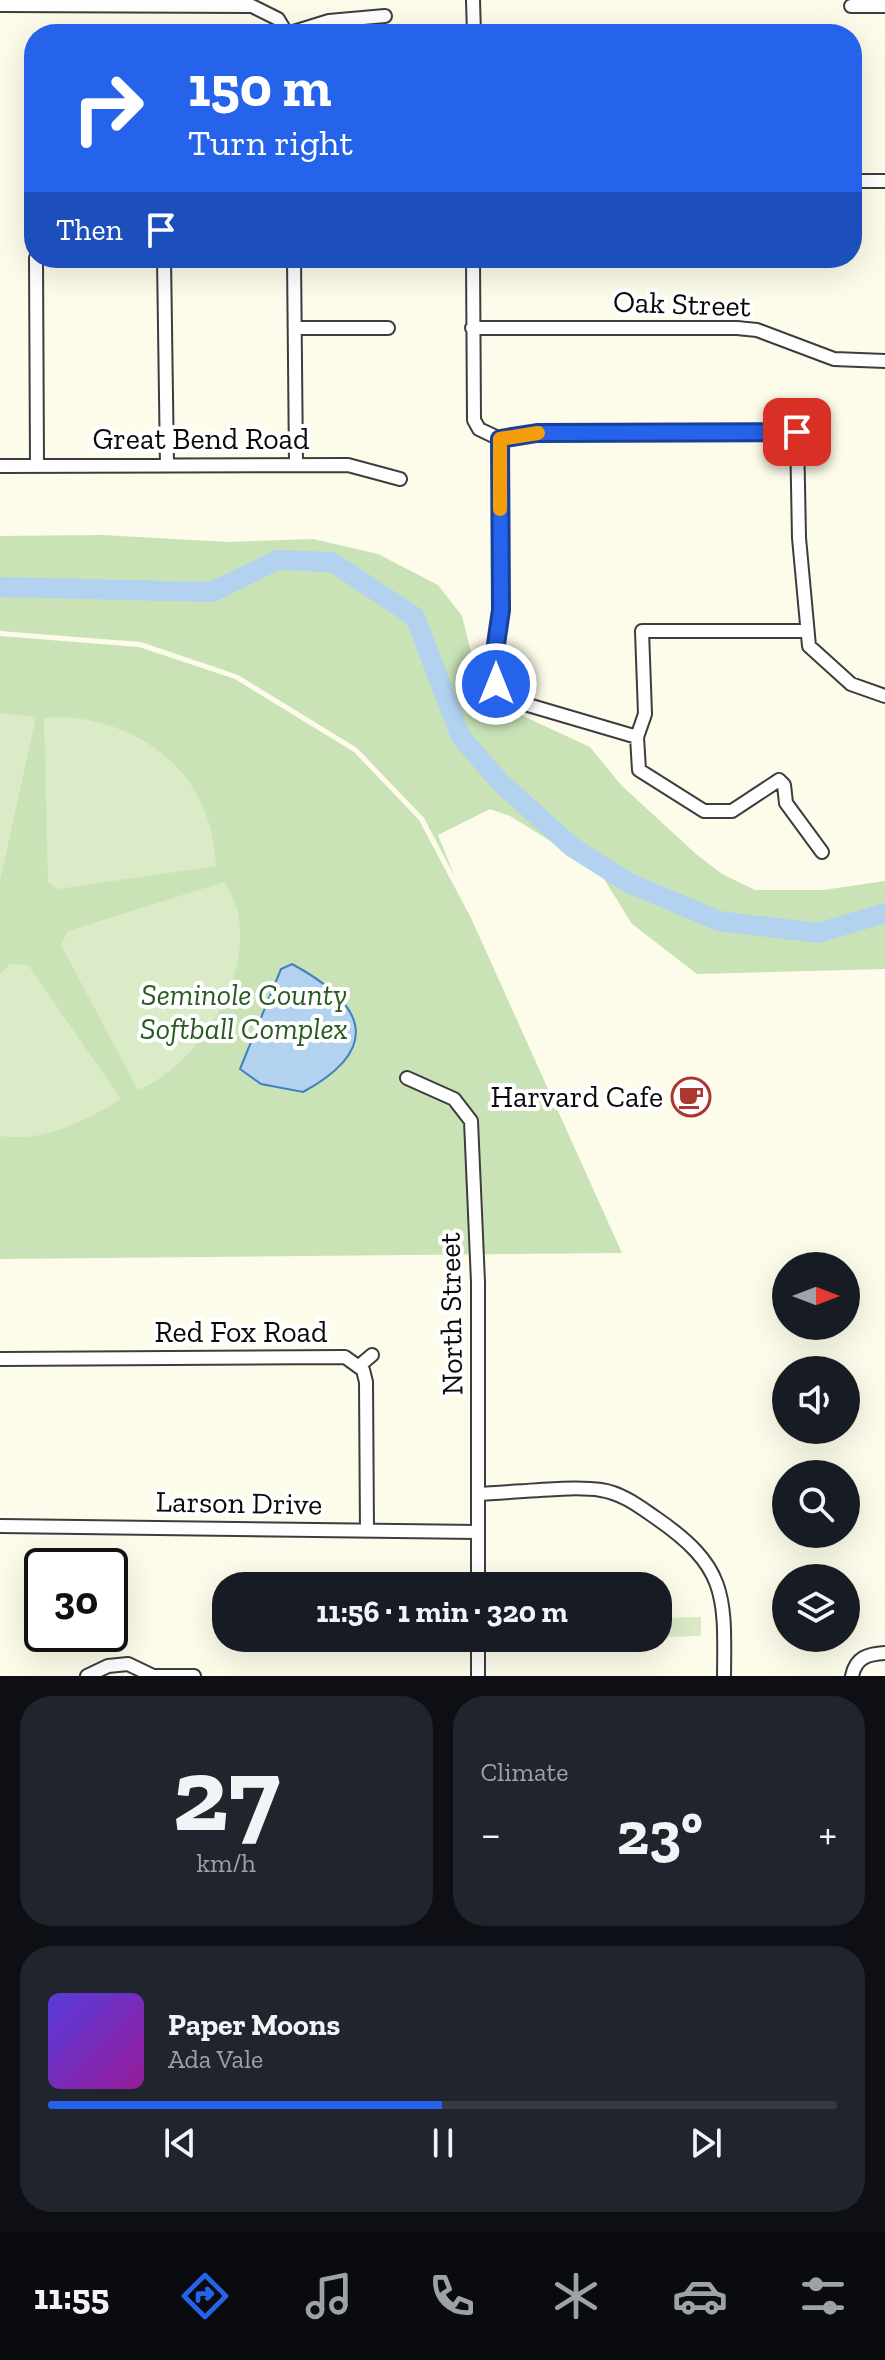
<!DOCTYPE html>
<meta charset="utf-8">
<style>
:root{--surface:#171b24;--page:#20242c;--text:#f1f3f6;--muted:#9ea1a6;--line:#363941;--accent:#2563eb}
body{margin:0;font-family:"Zilla Slab",serif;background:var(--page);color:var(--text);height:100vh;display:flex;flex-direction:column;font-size:30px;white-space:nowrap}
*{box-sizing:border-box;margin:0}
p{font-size:26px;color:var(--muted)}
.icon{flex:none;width:44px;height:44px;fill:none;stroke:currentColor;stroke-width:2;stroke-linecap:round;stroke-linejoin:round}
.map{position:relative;height:1676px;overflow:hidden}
.details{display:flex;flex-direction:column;gap:20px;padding:20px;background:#0d0f14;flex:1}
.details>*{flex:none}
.hud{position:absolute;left:24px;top:24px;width:838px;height:244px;border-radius:32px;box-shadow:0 8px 32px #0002;background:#2563eb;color:#fff;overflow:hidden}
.needle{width:52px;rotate:90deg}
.fabs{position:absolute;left:772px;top:1252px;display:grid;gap:16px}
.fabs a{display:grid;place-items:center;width:88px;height:88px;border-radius:50%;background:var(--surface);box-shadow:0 8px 32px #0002;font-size:40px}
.speed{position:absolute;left:24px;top:1548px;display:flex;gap:16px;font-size:40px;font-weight:700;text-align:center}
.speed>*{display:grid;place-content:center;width:104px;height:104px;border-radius:50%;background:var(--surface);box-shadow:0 8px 32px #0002;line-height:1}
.speed .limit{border:4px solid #111;border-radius:12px;background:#fff;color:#111}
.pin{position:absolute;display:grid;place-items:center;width:68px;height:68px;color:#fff;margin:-34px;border-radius:16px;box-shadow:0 4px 12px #0006}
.me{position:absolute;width:88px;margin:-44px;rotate:0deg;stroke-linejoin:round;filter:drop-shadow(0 0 6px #0008)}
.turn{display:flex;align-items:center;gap:28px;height:168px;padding:0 32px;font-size:36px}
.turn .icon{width:104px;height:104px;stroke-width:2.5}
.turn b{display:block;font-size:56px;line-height:68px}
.then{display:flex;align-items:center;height:76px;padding:0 32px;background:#0003;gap:16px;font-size:30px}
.big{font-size:60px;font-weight:800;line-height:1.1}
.details .widget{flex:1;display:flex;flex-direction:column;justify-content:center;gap:12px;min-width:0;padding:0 28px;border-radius:32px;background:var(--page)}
.details .dial{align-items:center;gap:0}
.dial b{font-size:104px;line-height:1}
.song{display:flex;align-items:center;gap:24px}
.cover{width:96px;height:96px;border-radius:12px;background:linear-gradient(135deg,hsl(250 70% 55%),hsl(300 70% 35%))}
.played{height:8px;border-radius:4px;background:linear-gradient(90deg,var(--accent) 50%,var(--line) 50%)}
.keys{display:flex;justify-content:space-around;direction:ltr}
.heat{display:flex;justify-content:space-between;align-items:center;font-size:44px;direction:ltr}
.details .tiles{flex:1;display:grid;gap:20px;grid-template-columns:1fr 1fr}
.widget:last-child{grid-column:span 2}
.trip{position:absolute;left:212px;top:1572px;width:460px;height:80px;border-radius:32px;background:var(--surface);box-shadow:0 8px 32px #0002;font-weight:800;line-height:80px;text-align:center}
.dock{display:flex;height:128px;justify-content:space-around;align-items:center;background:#090b0e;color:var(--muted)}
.dock .icon{width:56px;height:56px}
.dock .selected{color:var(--accent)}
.dock b{font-size:36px;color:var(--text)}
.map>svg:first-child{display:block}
.green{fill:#c9e3b7}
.pitch{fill:#dbebc8}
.water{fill:#b3d2ef;stroke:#4180bf;stroke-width:2}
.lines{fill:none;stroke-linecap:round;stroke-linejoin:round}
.river{stroke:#b3d2ef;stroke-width:20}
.minor-casing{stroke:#3d3d3d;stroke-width:16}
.minor{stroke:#fff;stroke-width:12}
.route-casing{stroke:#184099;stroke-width:20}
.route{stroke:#2563eb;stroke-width:14}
.slow{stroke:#f59e0b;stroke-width:14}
.labels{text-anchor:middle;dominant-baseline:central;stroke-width:8;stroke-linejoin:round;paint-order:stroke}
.street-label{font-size:30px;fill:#0a0a0a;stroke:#fff}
.park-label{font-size:30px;font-style:italic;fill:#285a22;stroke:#fff}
.poi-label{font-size:30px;fill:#0a0a0a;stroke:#fff;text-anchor:end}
</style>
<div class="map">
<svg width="885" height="1676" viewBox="0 0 885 1676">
<rect width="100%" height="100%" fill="#fdfbe9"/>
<path class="green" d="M 102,535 L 229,542 L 313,539 L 378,554 L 438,585 L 462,616 L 482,697 L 590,747 L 621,785 L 696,854 L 722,874 L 755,890 L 823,890 L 885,881 L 885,969 L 697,974 L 632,924 L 599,871 L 510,816 L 490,809 L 438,835 L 455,877 L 424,818 L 357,748 L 238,675 L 141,642 L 0,631 L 0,536 Z
M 0,636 L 139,647 L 235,679 L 354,752 L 419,820 L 471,918 L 622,1253 L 0,1259 Z"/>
<path class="pitch" d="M 0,713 L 36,717 L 0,881 Z
M 65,717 C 150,724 213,779 216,866 L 58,889 L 48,882 L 44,718 Z
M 224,882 C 272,949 205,1063 138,1090 L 61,945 L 68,931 Z
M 10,964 L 28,965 L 121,1099 C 86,1121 42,1143 0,1136 L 0,974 Z
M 701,1617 L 701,1636 L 661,1637 L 660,1618 Z"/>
<path class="water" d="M 292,964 C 364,1003 385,1047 303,1092 L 261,1084 L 240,1069 L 281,969 Z"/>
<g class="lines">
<path class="river" d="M 0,587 L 212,592 L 277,560 L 332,562 L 415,617 L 461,737 L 500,782 L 572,847 L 629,883 L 719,921 L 818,933 L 885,913"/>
<g class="minor-casing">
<path id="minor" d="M 473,0 L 474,34
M 0,5 L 252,6 L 278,19 L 287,34
M 851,6 L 885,6
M 287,34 L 329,21 L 385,16
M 852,181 L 885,181
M 36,258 L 37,466
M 164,258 L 167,465
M 294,258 L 296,465
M 473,258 L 474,420 L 479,429 L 500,439 L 501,610 L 492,672 L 496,684 L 511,700 L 637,737
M 295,328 L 388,328
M 472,328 L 737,328 L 757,330 L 834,359 L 885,361
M 500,439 L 537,433 L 797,432 L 799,538 L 809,646 L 851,684 L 885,696
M 0,466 L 348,465 L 400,479
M 806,631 L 642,631 L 645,714 L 637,737 L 639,770 L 704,811 L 732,811 L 779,780 L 784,785 L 786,803 L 822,852
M 407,1078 L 454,1099 L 471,1121 L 478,1282 L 478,1586
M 0,1359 L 345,1357 L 363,1370 L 366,1382 L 367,1531
M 359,1366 L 372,1355
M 478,1494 C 511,1493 572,1485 601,1490 C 622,1493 640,1507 656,1518 C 727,1567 725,1595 724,1676
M 0,1526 L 478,1532
M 478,1638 L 478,1676
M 87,1676 L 108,1666 L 128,1664 L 153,1676 L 194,1676
M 852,1676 C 856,1657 868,1654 885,1653"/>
</g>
<use href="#minor" class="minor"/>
</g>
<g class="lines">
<g class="route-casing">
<path id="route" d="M 496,684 L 492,672 L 501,610 L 500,439 L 537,433 L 797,432"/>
</g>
<use href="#route" class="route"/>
<path class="slow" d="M 500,509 L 500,439 L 538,433"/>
</g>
<defs>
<g id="cafe-ring" transform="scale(2)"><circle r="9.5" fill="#fff" stroke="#ab3730" stroke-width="1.5"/><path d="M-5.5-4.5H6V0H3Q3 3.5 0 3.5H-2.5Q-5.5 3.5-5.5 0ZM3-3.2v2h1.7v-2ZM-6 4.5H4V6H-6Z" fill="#ab3730"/></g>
</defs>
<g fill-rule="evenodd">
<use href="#cafe-ring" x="691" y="1097"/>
</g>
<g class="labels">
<g class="street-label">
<text transform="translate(682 304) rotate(2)">Oak Street</text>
<text x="201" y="439">Great Bend Road</text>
<text transform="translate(451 1314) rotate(-91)">North Street</text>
<text x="241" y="1332">Red Fox Road</text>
<text transform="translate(239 1503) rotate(1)">Larson Drive</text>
</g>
<g class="park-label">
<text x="244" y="995">Seminole County<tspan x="244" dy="34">Softball Complex</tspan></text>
</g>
<g class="poi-label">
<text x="663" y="1097">Harvard Cafe</text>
</g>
</g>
</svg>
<div class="fabs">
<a><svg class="needle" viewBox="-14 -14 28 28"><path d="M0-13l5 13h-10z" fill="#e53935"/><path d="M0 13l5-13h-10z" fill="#9ea1a6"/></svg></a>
<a><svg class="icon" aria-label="sound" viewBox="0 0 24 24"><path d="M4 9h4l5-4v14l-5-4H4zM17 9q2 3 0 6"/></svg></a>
<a><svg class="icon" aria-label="search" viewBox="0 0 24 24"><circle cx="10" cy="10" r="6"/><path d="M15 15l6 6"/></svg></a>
<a><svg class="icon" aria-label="layers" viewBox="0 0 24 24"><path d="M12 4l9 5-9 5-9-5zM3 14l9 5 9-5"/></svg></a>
</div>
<div class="speed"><div class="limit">30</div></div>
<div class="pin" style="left:797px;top:432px;background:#d93025"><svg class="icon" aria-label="arrive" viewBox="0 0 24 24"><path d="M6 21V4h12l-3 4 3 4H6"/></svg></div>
<svg class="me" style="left:496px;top:684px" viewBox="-20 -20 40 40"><circle r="17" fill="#2563eb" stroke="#fff" stroke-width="3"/><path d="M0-11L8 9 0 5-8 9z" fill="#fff"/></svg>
<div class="trip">11:56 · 1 min · 320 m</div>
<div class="hud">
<div class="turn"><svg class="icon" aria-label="right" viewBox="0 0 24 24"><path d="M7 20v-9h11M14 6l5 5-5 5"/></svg><div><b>150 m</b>Turn right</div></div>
<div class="then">Then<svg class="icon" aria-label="arrive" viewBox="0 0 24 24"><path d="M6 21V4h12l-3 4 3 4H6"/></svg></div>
</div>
</div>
<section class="details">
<div class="tiles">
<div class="widget dial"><b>27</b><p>km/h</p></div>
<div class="widget"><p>Climate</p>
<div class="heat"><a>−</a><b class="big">23°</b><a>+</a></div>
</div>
<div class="widget">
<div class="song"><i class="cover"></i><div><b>Paper Moons</b><p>Ada Vale</p></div></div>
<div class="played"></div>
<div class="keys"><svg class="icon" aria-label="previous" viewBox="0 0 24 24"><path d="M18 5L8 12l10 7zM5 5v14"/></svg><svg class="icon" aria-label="pause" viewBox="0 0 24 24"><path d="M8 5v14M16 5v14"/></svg><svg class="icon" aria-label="next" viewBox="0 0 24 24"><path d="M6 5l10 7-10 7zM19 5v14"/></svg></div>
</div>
</div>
</section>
<nav class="dock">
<b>11:55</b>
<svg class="icon selected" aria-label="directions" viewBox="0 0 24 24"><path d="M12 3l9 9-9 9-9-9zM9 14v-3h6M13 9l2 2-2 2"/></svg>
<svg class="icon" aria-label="music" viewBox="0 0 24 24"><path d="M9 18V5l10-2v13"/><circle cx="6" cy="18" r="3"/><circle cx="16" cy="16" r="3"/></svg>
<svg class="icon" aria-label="phone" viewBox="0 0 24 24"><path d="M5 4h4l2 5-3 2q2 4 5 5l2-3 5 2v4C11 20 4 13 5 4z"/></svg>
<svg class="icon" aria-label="climate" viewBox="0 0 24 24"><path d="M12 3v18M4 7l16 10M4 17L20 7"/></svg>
<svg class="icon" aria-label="car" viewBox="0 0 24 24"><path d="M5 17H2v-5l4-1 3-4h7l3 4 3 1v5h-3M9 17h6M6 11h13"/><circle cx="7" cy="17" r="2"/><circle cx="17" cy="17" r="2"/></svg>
<svg class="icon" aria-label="filters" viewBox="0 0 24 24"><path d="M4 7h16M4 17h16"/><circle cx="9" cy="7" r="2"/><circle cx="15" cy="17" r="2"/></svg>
</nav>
